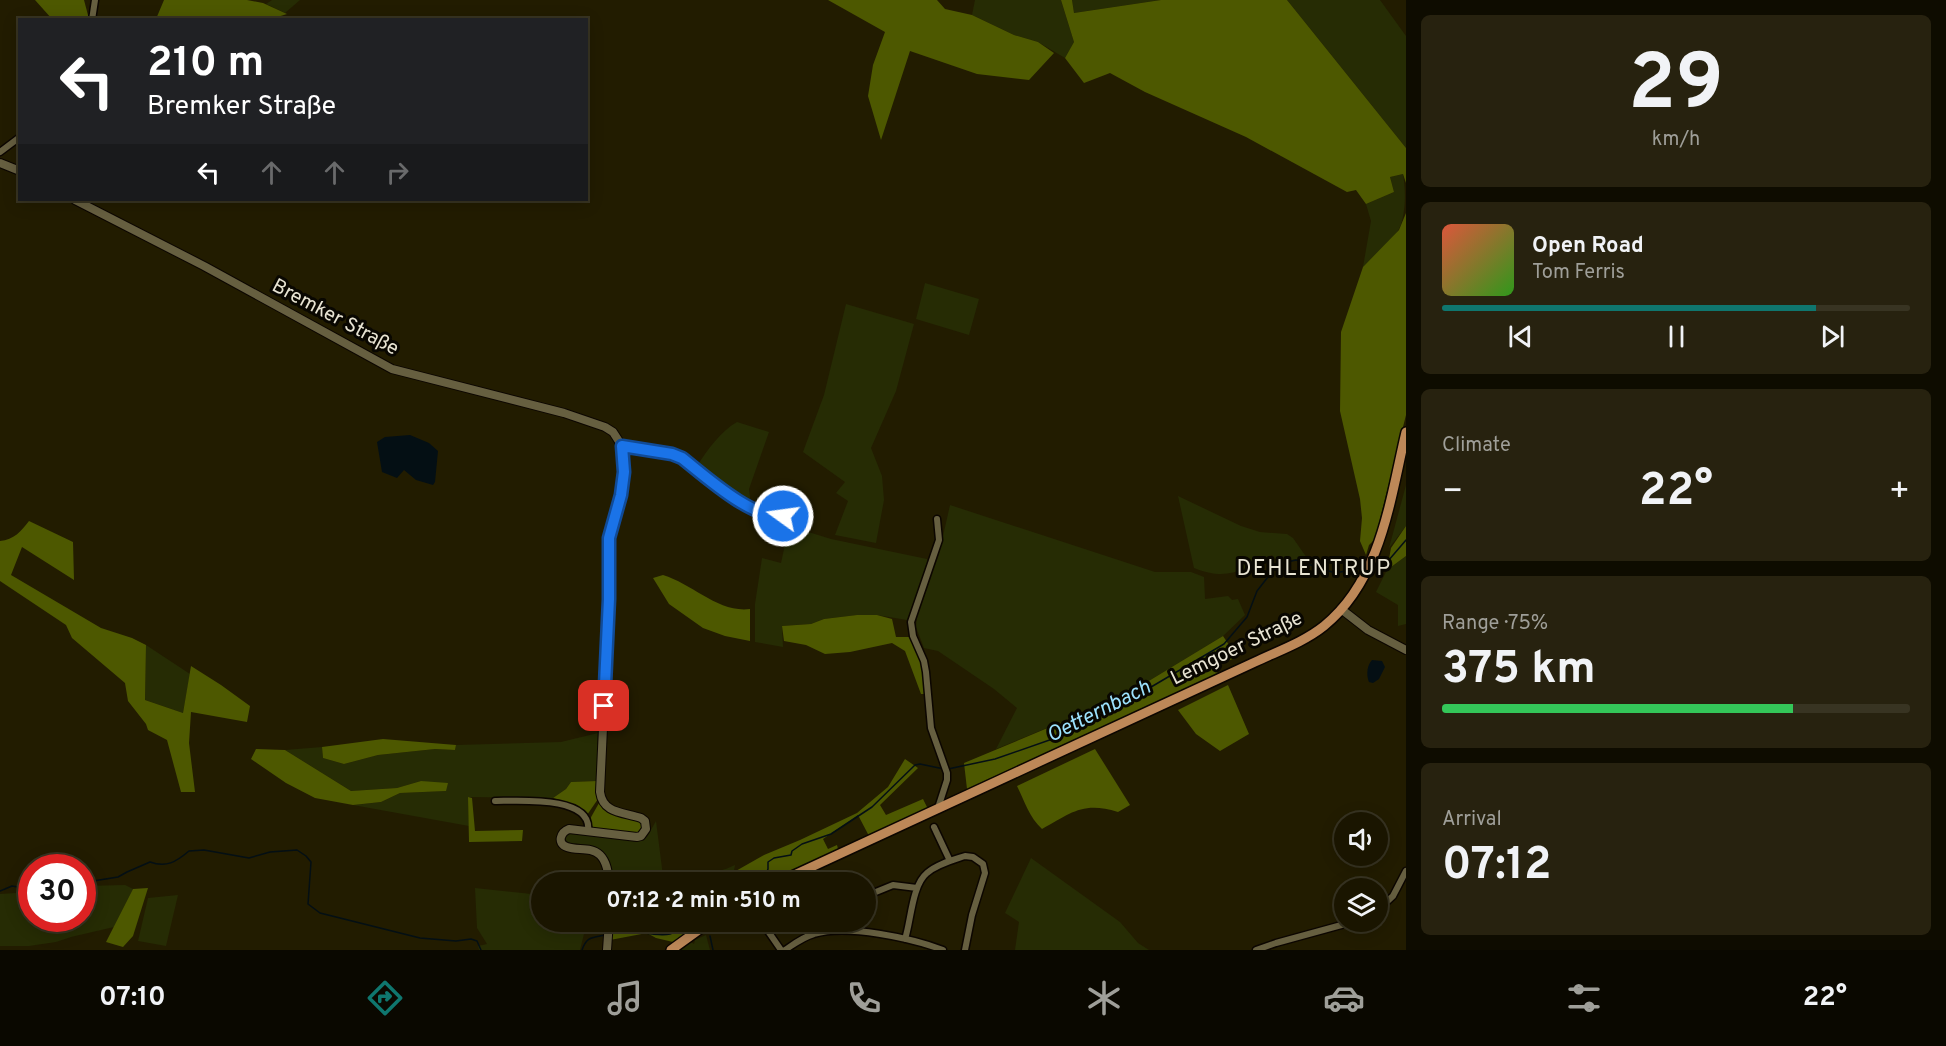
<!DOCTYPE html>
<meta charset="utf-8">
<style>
:root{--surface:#1a1500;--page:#27220f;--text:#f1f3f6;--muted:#9f9f99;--line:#383422;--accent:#0f766e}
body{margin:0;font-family:Overpass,sans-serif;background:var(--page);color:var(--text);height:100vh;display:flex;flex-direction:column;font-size:22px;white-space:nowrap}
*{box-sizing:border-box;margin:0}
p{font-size:20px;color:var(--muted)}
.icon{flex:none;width:33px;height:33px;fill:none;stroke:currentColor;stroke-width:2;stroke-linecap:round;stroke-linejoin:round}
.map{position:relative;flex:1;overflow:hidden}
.details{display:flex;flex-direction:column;gap:15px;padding:15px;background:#0e0c00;width:540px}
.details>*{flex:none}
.top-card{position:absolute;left:18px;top:18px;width:570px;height:183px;border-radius:0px;box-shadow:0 3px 15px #0003,0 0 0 2px var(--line);background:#202124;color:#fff;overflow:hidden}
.buttons{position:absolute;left:1334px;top:812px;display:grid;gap:12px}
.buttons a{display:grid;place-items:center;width:54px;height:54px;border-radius:50%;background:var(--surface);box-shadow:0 3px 15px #0003,0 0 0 2px var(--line);font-size:30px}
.speed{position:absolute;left:18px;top:854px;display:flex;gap:12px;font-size:30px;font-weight:700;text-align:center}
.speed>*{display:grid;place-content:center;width:78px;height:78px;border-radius:50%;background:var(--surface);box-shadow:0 3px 15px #0003,0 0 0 2px var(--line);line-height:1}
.speed .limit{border:9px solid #d22;background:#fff;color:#111}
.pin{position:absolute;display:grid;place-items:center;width:51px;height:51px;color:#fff;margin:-26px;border-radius:12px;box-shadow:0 3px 9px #0006}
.me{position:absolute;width:66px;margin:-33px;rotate:284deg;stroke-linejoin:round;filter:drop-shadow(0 0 4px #0008)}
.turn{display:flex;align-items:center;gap:21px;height:126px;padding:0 30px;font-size:27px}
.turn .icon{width:78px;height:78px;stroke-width:2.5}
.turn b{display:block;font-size:42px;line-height:51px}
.lanes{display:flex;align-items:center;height:57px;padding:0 30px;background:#0003;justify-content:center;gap:30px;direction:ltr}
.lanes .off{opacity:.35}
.big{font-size:45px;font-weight:700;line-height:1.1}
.details .card{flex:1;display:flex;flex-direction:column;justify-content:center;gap:9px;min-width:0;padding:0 21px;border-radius:9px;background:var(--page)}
.details .dial{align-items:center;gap:0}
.dial b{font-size:78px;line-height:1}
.song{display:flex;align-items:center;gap:18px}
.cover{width:72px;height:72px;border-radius:9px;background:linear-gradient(135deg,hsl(10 70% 55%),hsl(110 70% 35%))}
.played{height:6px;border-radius:3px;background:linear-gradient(90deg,var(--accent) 80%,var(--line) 80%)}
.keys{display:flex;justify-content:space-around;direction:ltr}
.heat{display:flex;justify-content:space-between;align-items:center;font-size:33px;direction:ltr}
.charge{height:9px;border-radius:4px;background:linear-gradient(90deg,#34c759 75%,var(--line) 0)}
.trip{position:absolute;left:531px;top:872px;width:345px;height:60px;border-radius:30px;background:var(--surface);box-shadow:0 3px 15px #0003,0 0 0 2px var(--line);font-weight:700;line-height:60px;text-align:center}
.dock{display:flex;height:96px;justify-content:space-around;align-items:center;background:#0a0800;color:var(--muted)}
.dock .icon{width:42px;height:42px}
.dock .selected{color:var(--accent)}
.dock b{font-size:27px;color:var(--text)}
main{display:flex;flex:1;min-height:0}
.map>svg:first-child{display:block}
.green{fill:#262c04}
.forest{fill:#4d5800}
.water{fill:#040f14}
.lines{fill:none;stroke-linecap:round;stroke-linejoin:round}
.stream{stroke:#040f14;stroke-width:1.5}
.minor-casing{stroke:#0c0600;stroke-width:9}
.tertiary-casing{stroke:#0c0600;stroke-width:10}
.primary-casing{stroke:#0c0600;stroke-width:12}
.minor{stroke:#665f40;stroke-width:6}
.tertiary{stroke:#665f40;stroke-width:8}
.primary{stroke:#bd8858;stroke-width:9}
.route-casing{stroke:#114b97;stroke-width:15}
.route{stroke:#1a73e8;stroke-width:10}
.labels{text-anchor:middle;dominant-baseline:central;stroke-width:6;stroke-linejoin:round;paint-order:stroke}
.street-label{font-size:20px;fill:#e8e4d3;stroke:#090701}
.water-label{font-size:21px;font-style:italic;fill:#9ce1fd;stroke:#090701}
.quarter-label{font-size:22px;letter-spacing:1.5px;fill:#e8e4d3;stroke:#090701}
</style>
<main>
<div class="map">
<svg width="1406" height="950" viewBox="0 0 1406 950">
<rect width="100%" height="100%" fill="#221c00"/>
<path class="green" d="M 272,0 L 300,0 L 285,13 L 266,4 Z
M 975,0 L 1061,0 L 1074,42 L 1065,58 L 1038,42 L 1014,35 L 972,15 Z
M 1072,0 L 1161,0 L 1074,13 Z
M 1287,0 L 1380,0 L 1406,36 L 1406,148 Z
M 1403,174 C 1406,190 1406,215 1399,229 C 1391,242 1374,256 1363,267 L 1371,221 L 1366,204 L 1394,192 L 1390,177 Z
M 925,283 L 979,299 L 969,335 L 916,319 Z
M 846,304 L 914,324 L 896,391 L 871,448 L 882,476 L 884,500 L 876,543 L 835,535 L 848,501 L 836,493 L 845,482 L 803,452 L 824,395 Z
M 737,422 L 769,432 L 749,489 L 751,505 L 697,466 C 707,450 721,431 737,422 Z
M 1406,485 L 1406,526 L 1389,548 Z
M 1178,496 L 1241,526 L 1260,532 L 1287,534 L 1293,538 L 1307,558 L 1307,562 L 1296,559 L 1278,562 L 1272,555 C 1242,569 1229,582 1194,568 Z
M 950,505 L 1155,572 L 1191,572 L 1204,577 L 1205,599 L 1228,596 L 1232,600 L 1238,599 L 1245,615 L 1223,636 L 1124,696 L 996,749 L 1017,708 L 994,689 L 938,651 L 924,648 L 916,627 L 917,618 L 939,554 Z
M 789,526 L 831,539 L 927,559 L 929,563 L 907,620 L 877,615 L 857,615 L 824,619 L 811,624 L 782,626 L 783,647 L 755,642 L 755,604 L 762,558 L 781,563 Z
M 1406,556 L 1406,624 L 1398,626 L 1398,605 L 1376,592 L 1387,570 Z
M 146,645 L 190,674 L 183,713 L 145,700 Z
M 598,733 L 597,781 L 571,782 L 566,789 L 553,798 L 468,797 L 469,826 L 353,805 L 381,802 L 400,793 L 445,791 L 421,781 L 397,788 L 351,791 L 285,750 L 322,747 L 323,758 L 344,764 L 378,755 L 435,749 L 455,750 L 456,745 L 561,742 Z
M 656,821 L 663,876 C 689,876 712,876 735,865 L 732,882 L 613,882 C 612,847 596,848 568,844 L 565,838 L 566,834 L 572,832 L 634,840 L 647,837 Z
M 1031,858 L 1120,922 L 1138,943 L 1149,950 L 1015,950 L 1019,922 L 1005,913 Z
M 125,885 L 133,889 L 114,927 L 71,937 L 56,942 L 29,946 L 0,946 L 0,894 L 31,892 L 32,918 L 82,918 L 83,886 Z
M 475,888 L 541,895 L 542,921 L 605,921 L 604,934 L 584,934 L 580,950 L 479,950 L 478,946 L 487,944 L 477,928 Z
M 178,895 L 166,946 L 138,941 L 148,898 Z
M 706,935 L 710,950 L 680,950 L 691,942 L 694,944 L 695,940 Z"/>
<path class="forest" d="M 35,0 L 84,0 L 89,19 L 52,19 Z
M 164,0 L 247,0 L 263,3 L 287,14 L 268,20 L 156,19 Z
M 828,0 L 937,0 L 945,9 L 972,15 L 1014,35 L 1038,42 L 1054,53 L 1029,80 L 977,74 L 910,51 L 881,140 L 868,96 L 873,65 L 885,32 Z
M 1061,0 L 1072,0 L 1074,13 L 1161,0 L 1287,0 L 1406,148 L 1406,183 L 1403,174 L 1390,177 L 1394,192 L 1366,204 L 1356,190 L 1347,192 L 1246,137 L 1145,92 L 1110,73 L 1084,83 L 1065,58 L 1074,42 Z
M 1406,213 L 1406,415 L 1375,539 L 1369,545 L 1366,555 L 1360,541 L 1362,518 L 1360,499 L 1340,411 L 1341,332 L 1363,267 L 1399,230 Z
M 29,521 L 73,542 L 74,580 L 22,547 L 11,575 L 101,628 L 132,638 L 146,645 L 145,700 L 183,713 L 191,666 L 221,685 L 250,706 L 247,722 L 191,712 L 189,743 L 195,792 L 181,792 L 167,740 L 148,730 L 146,724 L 128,701 L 125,683 L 72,638 L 66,625 L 0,581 L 0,541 C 14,540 21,531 29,521 Z
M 1406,526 L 1406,556 L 1387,570 L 1391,548 Z
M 663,575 C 693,584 718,613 750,609 L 750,641 L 725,636 L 703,628 L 669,604 L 653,578 Z
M 857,615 L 877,615 L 892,619 L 896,637 L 910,637 L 922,658 L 925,694 L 921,694 L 905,651 L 892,643 L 850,652 L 825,654 L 806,645 L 784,641 L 782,626 L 811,624 L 824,619 Z
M 1223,636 L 1237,657 L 1219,665 L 1217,674 L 967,789 L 964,763 L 1124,696 Z
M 1228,685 L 1249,734 L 1220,751 L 1196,734 L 1178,710 Z
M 383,739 L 456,745 L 455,750 L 435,749 L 378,755 L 344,764 L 323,758 L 322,747 Z
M 256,749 L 285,750 L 351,791 L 397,788 L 421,781 L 448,783 L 446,791 L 400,793 L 381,802 L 353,805 L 315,798 L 286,783 L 251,759 Z
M 1095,749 L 1130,805 L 1118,812 C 1083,801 1071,813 1042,829 C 1029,817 1025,802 1017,786 Z
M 905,759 L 918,768 L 880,805 L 886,815 L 923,799 L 928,809 L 869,836 L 858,815 L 823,839 L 828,849 L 837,845 L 838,849 L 770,882 L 732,882 L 734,872 L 764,855 L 800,840 L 857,813 L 888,787 Z
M 597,781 L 598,799 L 587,815 L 576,805 L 553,798 L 566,789 L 571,782 Z
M 468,797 L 472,798 L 475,831 L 523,830 L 522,841 L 469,842 Z
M 599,803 L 609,813 L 640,822 L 643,826 L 642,830 L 633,834 L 593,829 L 590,819 Z
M 148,888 L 133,936 L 123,947 L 106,942 L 133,889 Z
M 612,921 L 704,921 L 673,942 L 656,938 L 647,933 L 610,940 Z"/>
<path class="water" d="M 410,435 L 429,443 L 438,451 L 435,482 L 433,485 L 416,480 L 404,470 L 397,478 L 382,472 L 377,442 L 385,437 Z
M 1372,660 L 1382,661 L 1385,667 L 1379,679 L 1373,683 L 1369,682 C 1366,675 1367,665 1372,660 Z"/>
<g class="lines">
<path class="stream" d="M 1381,565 L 1388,561 L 1406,540
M 948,769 L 995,759 L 1061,736 L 1146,690 L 1224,644 L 1247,617 L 1257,591 L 1278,564 L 1296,560 L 1335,573 L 1362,568
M 82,873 L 91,874 L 87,882 L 118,877 L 127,872 L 150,862 C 166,868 176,862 189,851 L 204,850 L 249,858 L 270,852 L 297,850 L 306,856 L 311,862 L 308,904 L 320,913 L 420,938 L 456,941 L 471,939 L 477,941 L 481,950
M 757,882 L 764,879 L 768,869 L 768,862 L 774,858 L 791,855 L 792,851 L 802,844 L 831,834 L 872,807 L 915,765 L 920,764 L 944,769
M 0,891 L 12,886 L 24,888 L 32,886
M 612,932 C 630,927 654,938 670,934 C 678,931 684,925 690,921
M 710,936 L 713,950
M 582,950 C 587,936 592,938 605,935"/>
<g class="minor-casing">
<path id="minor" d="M 92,20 L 95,0
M 0,152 L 20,137
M 622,446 L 672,455 L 682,458 C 705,476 753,520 783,516
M 937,519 L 939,540 L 911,622 L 913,636 L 924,661 L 926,672 L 931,728 L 947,773 L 947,780 L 938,808
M 495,801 C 517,801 593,795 588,831
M 934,827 L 950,861
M 866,896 L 893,885 L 917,888
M 1377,911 L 1393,896 L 1406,871
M 761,921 L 781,950
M 905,939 C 911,921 912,885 927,873 C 937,864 953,860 965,856 L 973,857 L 983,864 L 985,873 L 972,915 L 965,950
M 785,950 C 794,944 803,937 814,934 C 847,924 911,938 943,950
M 1256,950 L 1276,943 L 1356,921"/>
</g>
<g class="tertiary-casing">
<path id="tertiary" d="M 0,163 L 20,171
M 75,200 L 204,266 L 392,369 L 564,413 L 605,427 L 613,432 L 622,446 L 624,472 L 621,495 L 609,539 L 609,599 L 600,792 C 603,814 624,812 641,818 L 645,821 L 646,829 L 641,836 L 637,837 L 569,829 C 561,832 556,843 567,847 C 577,851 591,846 600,855 C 607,862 608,873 609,882
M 1341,609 L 1368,630 L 1406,650
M 607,950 L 609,921"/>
</g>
<g class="primary-casing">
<path id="primary" d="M 779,882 L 1255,662 C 1278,651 1304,642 1324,626 C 1381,580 1390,500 1406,432
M 671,950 L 711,921"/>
</g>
<use href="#minor" class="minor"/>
<use href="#tertiary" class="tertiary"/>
<use href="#primary" class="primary"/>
</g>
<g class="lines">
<g class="route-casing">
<path id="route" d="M 604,706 L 609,599 L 609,538 L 621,495 L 624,472 L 622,446 L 672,454 L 682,458 C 705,476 753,520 783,516"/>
</g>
<use href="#route" class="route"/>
</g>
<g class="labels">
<g class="street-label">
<text transform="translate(335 318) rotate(28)">Bremker Straße</text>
<text transform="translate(1237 649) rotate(-26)">Lemgoer Straße</text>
</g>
<g class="water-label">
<text transform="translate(1099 712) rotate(-27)">Oetternbach</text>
</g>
<g class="quarter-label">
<text x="1314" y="569">DEHLENTRUP</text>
</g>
</g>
</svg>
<div class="buttons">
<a><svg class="icon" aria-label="sound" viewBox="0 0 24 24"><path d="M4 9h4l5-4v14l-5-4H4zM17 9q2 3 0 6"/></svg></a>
<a><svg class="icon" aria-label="layers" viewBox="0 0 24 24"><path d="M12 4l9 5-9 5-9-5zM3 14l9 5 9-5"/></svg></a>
</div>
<div class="speed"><div class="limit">30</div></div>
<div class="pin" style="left:604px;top:706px;background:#d93025"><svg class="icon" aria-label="arrive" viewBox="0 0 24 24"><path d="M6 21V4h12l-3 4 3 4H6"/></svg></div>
<svg class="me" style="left:783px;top:516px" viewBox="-20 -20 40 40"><circle r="17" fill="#1a73e8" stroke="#fff" stroke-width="3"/><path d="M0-11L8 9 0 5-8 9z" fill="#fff"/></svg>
<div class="trip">07:12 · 2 min · 510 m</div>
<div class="top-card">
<div class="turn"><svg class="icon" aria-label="left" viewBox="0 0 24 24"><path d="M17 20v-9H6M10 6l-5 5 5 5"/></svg><div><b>210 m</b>Bremker Straße</div></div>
<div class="lanes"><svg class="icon" aria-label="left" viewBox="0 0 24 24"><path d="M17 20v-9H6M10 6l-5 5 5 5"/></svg><svg class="icon off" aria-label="ahead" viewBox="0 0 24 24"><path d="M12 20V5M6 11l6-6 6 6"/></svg><svg class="icon off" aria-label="ahead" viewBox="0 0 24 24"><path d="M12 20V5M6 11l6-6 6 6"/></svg><svg class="icon off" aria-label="right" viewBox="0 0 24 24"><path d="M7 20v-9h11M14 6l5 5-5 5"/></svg></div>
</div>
</div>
<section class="details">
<div class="card dial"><b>29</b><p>km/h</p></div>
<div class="card">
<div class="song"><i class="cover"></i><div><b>Open Road</b><p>Tom Ferris</p></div></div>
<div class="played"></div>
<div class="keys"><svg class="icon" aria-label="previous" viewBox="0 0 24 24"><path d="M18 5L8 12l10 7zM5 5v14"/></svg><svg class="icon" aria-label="pause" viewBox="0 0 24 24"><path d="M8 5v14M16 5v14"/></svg><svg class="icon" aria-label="next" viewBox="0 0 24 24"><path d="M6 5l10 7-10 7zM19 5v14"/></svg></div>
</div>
<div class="card"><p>Climate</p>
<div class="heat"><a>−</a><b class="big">22°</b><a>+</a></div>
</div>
<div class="card"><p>Range · 75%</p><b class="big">375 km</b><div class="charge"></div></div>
<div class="card"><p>Arrival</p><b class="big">07:12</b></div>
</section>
</main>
<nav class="dock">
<b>07:10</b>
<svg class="icon selected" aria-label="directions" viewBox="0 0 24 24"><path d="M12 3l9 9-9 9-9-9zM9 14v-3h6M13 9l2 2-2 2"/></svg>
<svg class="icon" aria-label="music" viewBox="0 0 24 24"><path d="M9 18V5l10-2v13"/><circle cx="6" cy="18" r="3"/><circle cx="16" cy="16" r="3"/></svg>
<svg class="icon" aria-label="phone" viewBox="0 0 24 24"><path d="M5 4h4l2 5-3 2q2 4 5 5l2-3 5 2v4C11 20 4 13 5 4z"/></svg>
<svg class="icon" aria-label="climate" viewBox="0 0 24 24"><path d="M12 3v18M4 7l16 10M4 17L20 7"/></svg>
<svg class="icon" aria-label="car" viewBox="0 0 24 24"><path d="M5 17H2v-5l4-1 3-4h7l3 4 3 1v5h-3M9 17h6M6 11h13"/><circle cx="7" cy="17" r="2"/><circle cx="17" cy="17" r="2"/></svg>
<svg class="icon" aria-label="filters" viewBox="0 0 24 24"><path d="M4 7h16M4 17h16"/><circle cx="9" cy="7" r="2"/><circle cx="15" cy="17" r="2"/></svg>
<b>22°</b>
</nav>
